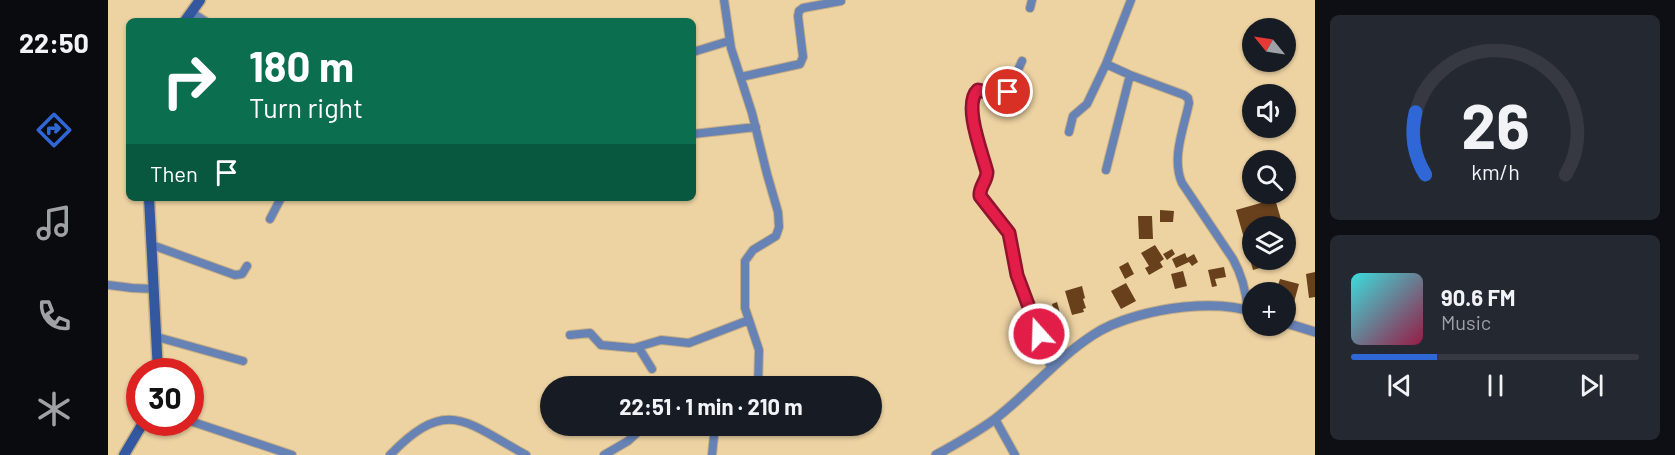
<!DOCTYPE html>
<meta charset="utf-8">
<style>
:root{--surface:#171b24;--page:#242831;--text:#f1f3f6;--muted:#9ea1a6;--line:#363941;--accent:#3067d6}
body{margin:0;font-family:Barlow,sans-serif;background:var(--page);color:var(--text);height:100vh;display:flex;flex-direction:column;font-size:22px;white-space:nowrap}
*{box-sizing:border-box;margin:0}
p{font-size:20px;color:var(--muted)}
.icon{flex:none;width:33px;height:33px;fill:none;stroke:currentColor;stroke-width:2;stroke-linecap:round;stroke-linejoin:round}
.map{position:relative;flex:1;overflow:hidden}
.panel{display:flex;flex-direction:column;gap:15px;padding:15px;background:#0d0f14;width:360px}
.panel>*{flex:none}
.hud{position:absolute;left:18px;top:18px;width:570px;height:183px;border-radius:9px;box-shadow:0 2px 4px #0004;background:#0b6e4f;color:#fff;overflow:hidden}
.needle{width:39px;rotate:300deg}
.tools{position:absolute;left:1134px;top:18px;display:grid;gap:12px}
.tools a{display:grid;place-items:center;width:54px;height:54px;border-radius:50%;background:var(--surface);box-shadow:0 2px 4px #0004;font-size:30px}
.speed{position:absolute;left:18px;top:358px;display:flex;gap:12px;font-size:30px;font-weight:700;text-align:center}
.speed>*{display:grid;place-content:center;width:78px;height:78px;border-radius:50%;background:var(--surface);box-shadow:0 2px 4px #0004;line-height:1}
.speed .limit{border:9px solid #d22;background:#fff;color:#111}
.pin{position:absolute;display:grid;place-items:center;width:51px;height:51px;color:#fff;margin:-26px;border:3px solid #fff;border-radius:50%;box-shadow:0 2px 6px #0007}
.me{position:absolute;width:66px;margin:-33px;rotate:340deg;stroke-linejoin:round;filter:drop-shadow(0 0 4px #0008)}
.turn{display:flex;align-items:center;gap:21px;height:126px;padding:0 24px;font-size:27px}
.turn .icon{width:78px;height:78px;stroke-width:2.5}
.turn b{display:block;font-size:42px;line-height:51px}
.then{display:flex;align-items:center;height:57px;padding:0 24px;background:#0003;gap:12px;font-size:22px}
.panel .card{flex:1;display:flex;flex-direction:column;justify-content:center;gap:9px;min-width:0;padding:0 21px;border-radius:9px;background:var(--page)}
.panel .dial{align-items:center;gap:0}
.dial svg{height:156px;overflow:visible;fill:none;stroke:var(--line);stroke-width:7;stroke-linecap:round;text-anchor:middle}
.dial text{fill:var(--text);stroke:none}
.song{display:flex;align-items:center;gap:18px}
.cover{width:72px;height:72px;border-radius:9px;background:linear-gradient(135deg,hsl(180 70% 55%),hsl(340 70% 35%))}
.played{height:6px;border-radius:3px;background:linear-gradient(90deg,var(--accent) 30%,var(--line) 30%)}
.keys{display:flex;justify-content:space-around;direction:ltr}
.trip{position:absolute;left:432px;top:376px;width:342px;height:60px;border-radius:30px;background:var(--surface);box-shadow:0 2px 4px #0004;font-weight:700;line-height:60px;text-align:center}
main{display:flex;flex:1;min-height:0}
.tab-bar{display:flex;flex-direction:column;width:108px;justify-content:space-around;align-items:center;background:#090b0e;color:var(--muted)}
.tab-bar .icon{width:42px;height:42px}
.tab-bar .on{color:var(--accent)}
.tab-bar b{font-size:27px;color:var(--text)}
.map>svg:first-child{display:block}
.building{fill:#68411c}
.lines{fill:none;stroke-linecap:round;stroke-linejoin:round}
.minor-casing{stroke:#c6ae85;stroke-width:10}
.tertiary-casing{stroke:#c6ae85;stroke-width:11}
.secondary-casing{stroke:#c6ae85;stroke-width:13}
.minor{stroke:#6782b4;stroke-width:8}
.tertiary{stroke:#6782b4;stroke-width:9}
.secondary{stroke:#3358a0;stroke-width:10}
.route-casing{stroke:#92132f;stroke-width:15}
.route{stroke:#e11d48;stroke-width:10}
</style>
<main>
<nav class="tab-bar">
<b>22:50</b>
<svg class="icon on" aria-label="directions" viewBox="0 0 24 24"><path d="M12 3l9 9-9 9-9-9zM9 14v-3h6M13 9l2 2-2 2"/></svg>
<svg class="icon" aria-label="music" viewBox="0 0 24 24"><path d="M9 18V5l10-2v13"/><circle cx="6" cy="18" r="3"/><circle cx="16" cy="16" r="3"/></svg>
<svg class="icon" aria-label="phone" viewBox="0 0 24 24"><path d="M5 4h4l2 5-3 2q2 4 5 5l2-3 5 2v4C11 20 4 13 5 4z"/></svg>
<svg class="icon" aria-label="climate" viewBox="0 0 24 24"><path d="M12 3v18M4 7l16 10M4 17L20 7"/></svg>
</nav>
<div class="map">
<svg width="1207" height="455" viewBox="0 0 1207 455">
<rect width="100%" height="100%" fill="#edd2a2"/>
<path class="building" d="M 1167,199 L 1175,226 L 1144,226 L 1144,260 L 1179,260 L 1145,270 L 1128,210 Z
M 1052,210 L 1066,211 L 1065,222 L 1052,222 Z
M 1030,216 L 1044,216 L 1045,239 L 1031,239 Z
M 1178,235 L 1183,252 L 1178,254 Z
M 1047,245 L 1056,259 L 1052,262 L 1055,267 L 1041,275 L 1037,268 L 1041,266 L 1033,253 Z
M 1064,249 L 1067,254 L 1059,260 L 1055,254 Z
M 1077,253 L 1079,258 L 1086,254 L 1090,262 L 1084,266 L 1081,262 L 1068,268 L 1064,259 Z
M 1020,262 L 1026,274 L 1017,279 L 1011,267 Z
M 1116,267 L 1118,277 L 1107,279 L 1109,286 L 1104,287 L 1100,270 Z
M 1075,271 L 1079,286 L 1067,289 L 1063,274 Z
M 1207,272 L 1207,297 L 1201,298 L 1198,274 Z
M 1172,279 L 1191,284 L 1185,306 L 1178,304 L 1178,292 L 1168,292 Z
M 1018,283 L 1028,301 L 1013,309 L 1003,291 Z
M 974,286 L 977,298 L 975,299 L 978,308 L 975,309 L 976,312 L 964,315 L 957,291 Z
M 949,302 L 952,313 L 947,315 L 944,304 Z"/>
<g class="lines">
<g class="minor-casing">
<path id="minor" d="M 616,0 L 623,48 L 644,113 L 659,174 L 670,212 L 671,227 L 668,236 L 645,250 L 637,261 L 637,308 L 651,350 L 650,387
M 1023,0 L 998,64 L 1022,75 L 1076,95 L 1080,98 L 1081,103 C 1076,128 1063,158 1074,183 L 1125,259 C 1134,275 1138,291 1140,310
M 922,8 L 924,0
M 83,12 L 97,21
M 585,52 L 621,41
M 914,61 L 900,92 L 897,95 L 870,90 L 866,95 L 866,126 L 868,140 L 879,172 C 879,181 871,187 871,196 L 901,233 L 909,275 L 943,368
M 633,77 L 692,64 L 695,57 L 690,16 L 691,11 L 695,8 L 733,1
M 961,132 L 965,116 L 979,104 L 998,64
M 585,134 L 648,127
M 998,170 L 1022,75
M 162,219 L 173,198
M 44,245 L 127,275 L 134,274 L 139,266
M 0,285 L 24,288 L 46,289
M 462,335 L 482,333 L 493,345 L 526,348 L 553,340 L 581,343 L 641,320
M 49,337 L 135,361
M 531,348 L 544,369
M 887,419 L 907,455
M 82,421 L 184,455
M 282,455 C 339,396 358,422 418,455
M 496,455 L 520,441 L 536,426
M 604,455 L 607,426"/>
</g>
<g class="tertiary-casing">
<path id="tertiary" d="M 1178,323 L 1207,332
M 828,455 C 848,444 868,433 887,419 C 921,393 948,359 985,335 C 1009,319 1047,310 1076,307 C 1098,305 1123,304 1144,312"/>
</g>
<g class="secondary-casing">
<path id="secondary" d="M 77,21 L 92,0
M 41,198 L 50,372
M 16,455 L 35,423"/>
</g>
<use href="#minor" class="minor"/>
<use href="#tertiary" class="tertiary"/>
<use href="#secondary" class="secondary"/>
</g>
<g class="lines">
<g class="route-casing">
<path id="route" d="M 900,92 L 895,96 L 870,90 C 854,104 875,155 879,172 C 879,181 871,187 872,196 L 901,233 L 909,275 L 931,334"/>
</g>
<use href="#route" class="route"/>
</g>
</svg>
<div class="tools">
<a><svg class="needle" viewBox="-14 -14 28 28"><path d="M0-13l5 13h-10z" fill="#e53935"/><path d="M0 13l5-13h-10z" fill="#9ea1a6"/></svg></a>
<a><svg class="icon" aria-label="sound" viewBox="0 0 24 24"><path d="M4 9h4l5-4v14l-5-4H4zM17 9q2 3 0 6"/></svg></a>
<a><svg class="icon" aria-label="search" viewBox="0 0 24 24"><circle cx="10" cy="10" r="6"/><path d="M15 15l6 6"/></svg></a>
<a><svg class="icon" aria-label="layers" viewBox="0 0 24 24"><path d="M12 4l9 5-9 5-9-5zM3 14l9 5 9-5"/></svg></a>
<a>+</a>
</div>
<div class="speed"><div class="limit">30</div></div>
<div class="pin" style="left:900px;top:92px;background:#d93025"><svg class="icon" aria-label="arrive" viewBox="0 0 24 24"><path d="M6 21V4h12l-3 4 3 4H6"/></svg></div>
<svg class="me" style="left:931px;top:334px" viewBox="-20 -20 40 40"><circle r="17" fill="#e11d48" stroke="#fff" stroke-width="3"/><path d="M0-11L8 9 0 5-8 9z" fill="#fff"/></svg>
<div class="trip">22:51 · 1 min · 210 m</div>
<div class="hud">
<div class="turn"><svg class="icon" aria-label="right" viewBox="0 0 24 24"><path d="M7 20v-9h11M14 6l5 5-5 5"/></svg><div><b>180 m</b>Turn right</div></div>
<div class="then">Then<svg class="icon" aria-label="arrive" viewBox="0 0 24 24"><path d="M6 21V4h12l-3 4 3 4H6"/></svg></div>
</div>
</div>
<section class="panel">
<div class="card dial"><svg viewBox="0 0 100 80">
<path d="M14 69A42 42 0 1 1 86 69"/>
<path d="M14 69A42 42 0 0 1 9 37" stroke="#3067d6"/>
<text x="50" y="56" font-size="32" font-weight="700">26</text>
<text x="50" y="72" font-size="11">km/h</text>
</svg></div>
<div class="card">
<div class="song"><i class="cover"></i><div><b>90.6 FM</b><p>Music</p></div></div>
<div class="played"></div>
<div class="keys"><svg class="icon" aria-label="previous" viewBox="0 0 24 24"><path d="M18 5L8 12l10 7zM5 5v14"/></svg><svg class="icon" aria-label="pause" viewBox="0 0 24 24"><path d="M8 5v14M16 5v14"/></svg><svg class="icon" aria-label="next" viewBox="0 0 24 24"><path d="M6 5l10 7-10 7zM19 5v14"/></svg></div>
</div>
</section>
</main>
